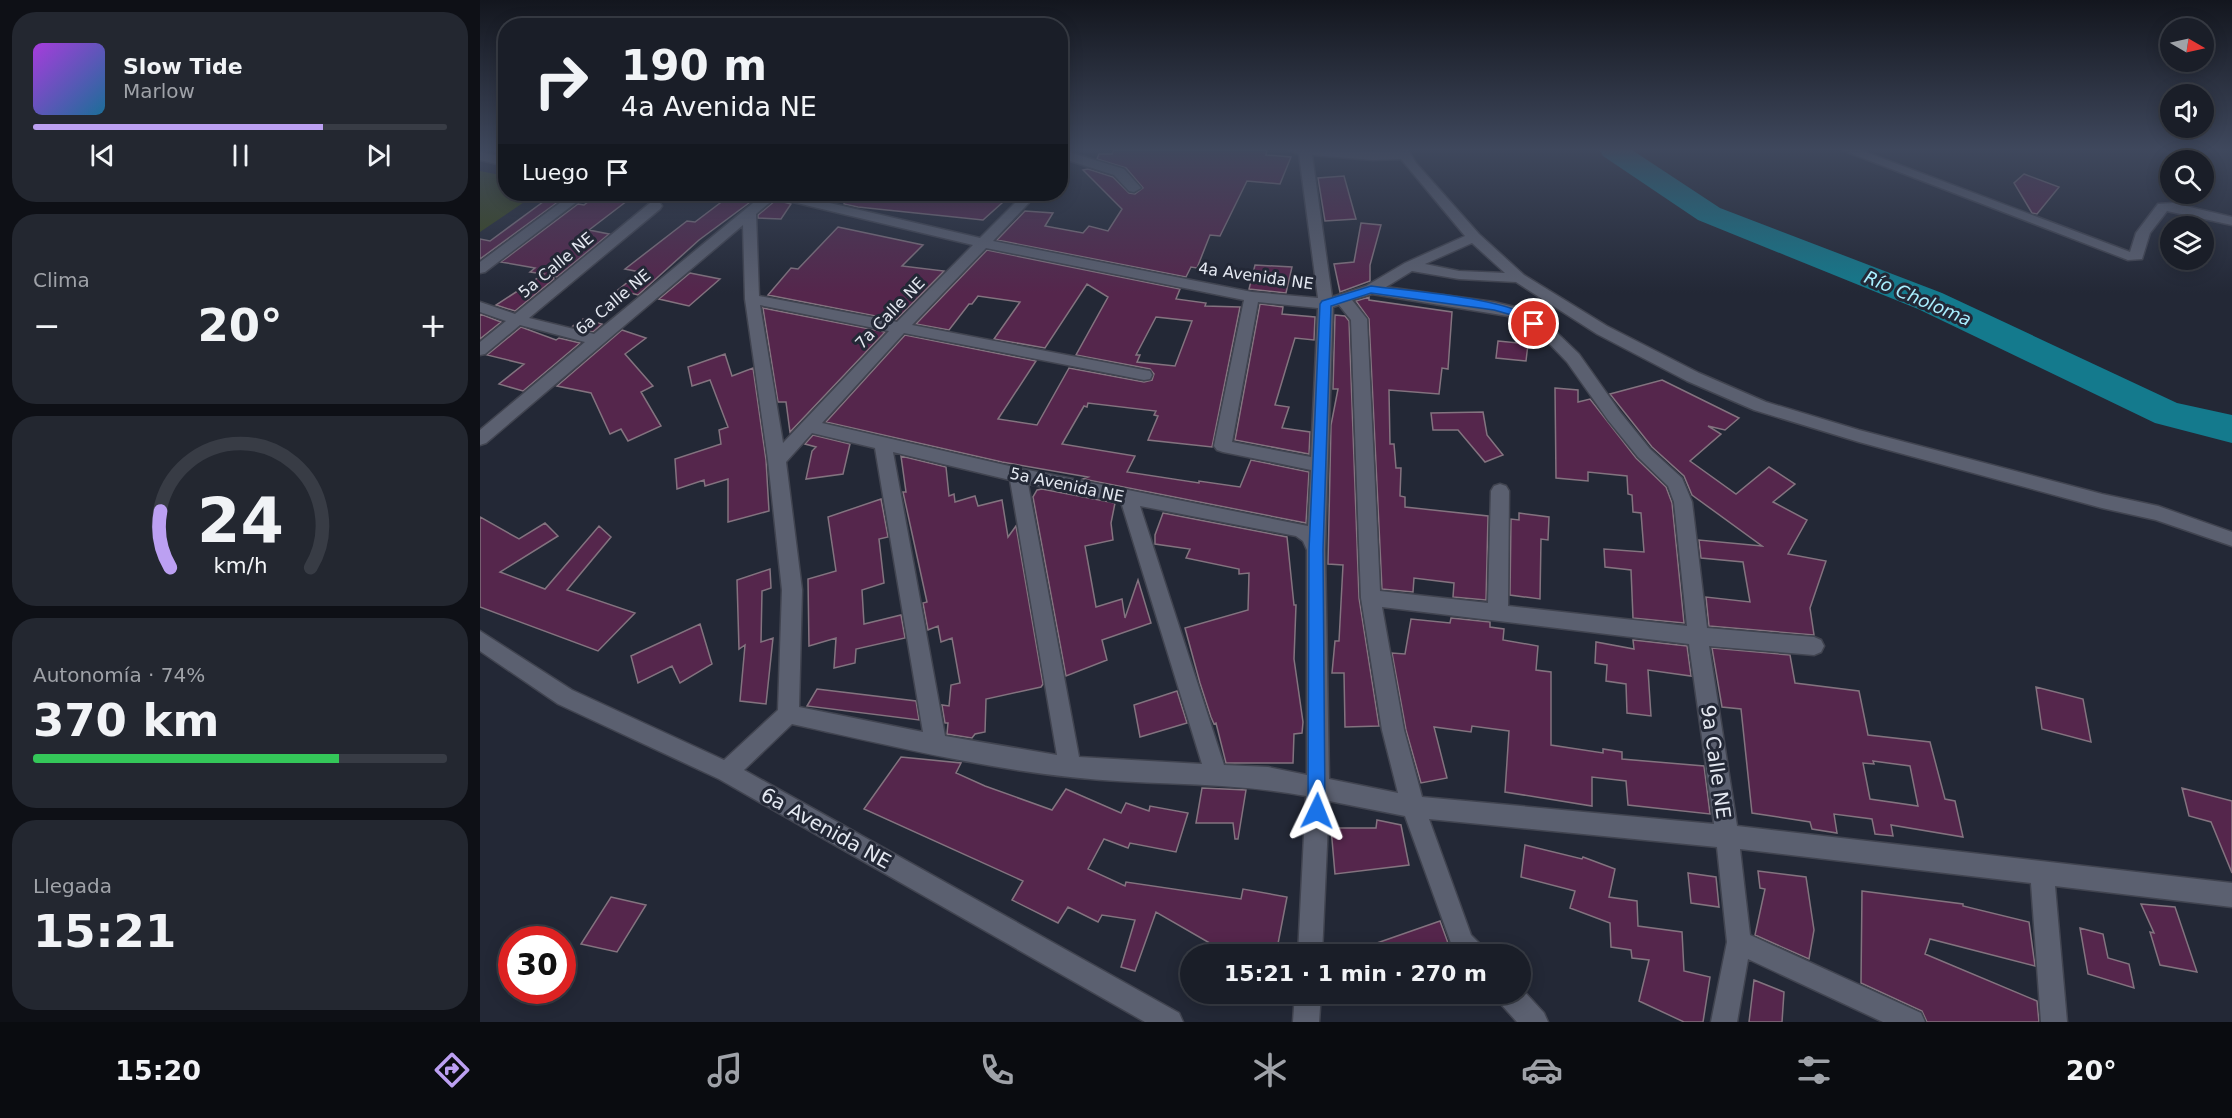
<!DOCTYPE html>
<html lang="es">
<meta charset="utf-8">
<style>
:root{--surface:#1a1e28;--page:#232730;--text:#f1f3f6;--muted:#9fa2a8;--line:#383c45;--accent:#bca0f2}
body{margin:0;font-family:"DejaVu Sans",sans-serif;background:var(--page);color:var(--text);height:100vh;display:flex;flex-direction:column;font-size:22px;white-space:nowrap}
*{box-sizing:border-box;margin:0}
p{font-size:20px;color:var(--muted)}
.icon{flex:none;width:33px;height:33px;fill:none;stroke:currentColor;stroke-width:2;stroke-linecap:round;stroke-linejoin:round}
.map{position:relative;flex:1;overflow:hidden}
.sheet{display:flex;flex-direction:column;gap:12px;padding:12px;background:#0e1016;width:480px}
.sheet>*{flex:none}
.banner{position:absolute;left:18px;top:18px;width:570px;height:183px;border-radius:24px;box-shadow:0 3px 15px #0003,0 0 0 2px var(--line);background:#1a1e28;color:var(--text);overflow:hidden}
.needle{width:39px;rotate:99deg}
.fabs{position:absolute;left:1680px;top:18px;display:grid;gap:12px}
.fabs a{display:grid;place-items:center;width:54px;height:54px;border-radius:50%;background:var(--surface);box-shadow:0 3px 15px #0003,0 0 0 2px var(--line);font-size:30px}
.speed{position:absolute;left:18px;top:926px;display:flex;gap:12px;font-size:30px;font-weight:700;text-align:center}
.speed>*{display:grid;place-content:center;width:78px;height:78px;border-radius:50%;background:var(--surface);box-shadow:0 3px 15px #0003,0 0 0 2px var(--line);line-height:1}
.speed .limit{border:9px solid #d22;background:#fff;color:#111}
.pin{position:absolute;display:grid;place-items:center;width:51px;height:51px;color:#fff;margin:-26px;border:3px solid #fff;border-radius:50%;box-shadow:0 2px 6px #0007}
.me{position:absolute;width:66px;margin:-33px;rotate:2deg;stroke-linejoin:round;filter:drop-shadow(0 0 4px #0008)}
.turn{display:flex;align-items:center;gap:21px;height:126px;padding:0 24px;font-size:27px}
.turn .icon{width:78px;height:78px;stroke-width:2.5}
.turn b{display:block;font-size:42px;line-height:51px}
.then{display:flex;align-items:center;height:57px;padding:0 24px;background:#0003;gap:12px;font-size:22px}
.big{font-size:45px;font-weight:700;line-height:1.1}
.sheet .tile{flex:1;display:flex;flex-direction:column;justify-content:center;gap:9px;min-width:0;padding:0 21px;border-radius:24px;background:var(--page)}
.sheet .dial{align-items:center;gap:0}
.dial svg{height:156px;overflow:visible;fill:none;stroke:var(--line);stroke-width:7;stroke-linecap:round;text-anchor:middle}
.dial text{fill:var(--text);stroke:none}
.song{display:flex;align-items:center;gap:18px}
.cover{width:72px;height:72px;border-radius:9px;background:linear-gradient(135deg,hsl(280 70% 55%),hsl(200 70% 35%))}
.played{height:6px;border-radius:3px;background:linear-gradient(90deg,var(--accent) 70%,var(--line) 70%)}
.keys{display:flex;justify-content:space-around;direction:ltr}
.heat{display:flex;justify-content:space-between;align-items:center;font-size:33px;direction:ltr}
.charge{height:9px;border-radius:4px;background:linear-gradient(90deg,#34c759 74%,var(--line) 0)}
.trip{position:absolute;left:700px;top:944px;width:351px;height:60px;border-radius:30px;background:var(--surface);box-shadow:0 3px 15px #0003,0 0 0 2px var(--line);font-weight:700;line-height:60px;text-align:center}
.tab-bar{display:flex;height:96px;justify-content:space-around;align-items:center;background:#0a0c10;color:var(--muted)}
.tab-bar .icon{width:42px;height:42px}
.tab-bar .current{color:var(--accent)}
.tab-bar b{font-size:27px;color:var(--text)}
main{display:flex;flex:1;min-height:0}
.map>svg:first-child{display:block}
.green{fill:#394717}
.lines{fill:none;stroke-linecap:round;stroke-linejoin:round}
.river{fill:#147a8d;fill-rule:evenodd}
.building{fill:#55264c;stroke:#83737f;stroke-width:1.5;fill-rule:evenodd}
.minor-casing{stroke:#414450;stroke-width:3}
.minor{fill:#5b6070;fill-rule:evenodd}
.route{fill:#1a73e8;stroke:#114b97;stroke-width:1.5}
.labels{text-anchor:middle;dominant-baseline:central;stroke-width:6;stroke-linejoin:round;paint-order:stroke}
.street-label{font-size:16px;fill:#e4e8f1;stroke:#232836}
.water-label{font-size:18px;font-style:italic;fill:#a9eefe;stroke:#232836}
.near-street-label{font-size:20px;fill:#e4e8f1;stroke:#232836}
</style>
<main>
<section class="sheet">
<div class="tile">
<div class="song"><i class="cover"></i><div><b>Slow Tide</b><p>Marlow</p></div></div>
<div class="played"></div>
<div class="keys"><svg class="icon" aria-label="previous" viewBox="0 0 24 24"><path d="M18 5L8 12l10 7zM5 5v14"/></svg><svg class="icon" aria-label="pause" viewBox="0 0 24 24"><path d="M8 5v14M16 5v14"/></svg><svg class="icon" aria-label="next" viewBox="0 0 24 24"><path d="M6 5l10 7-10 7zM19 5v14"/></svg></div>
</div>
<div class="tile"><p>Clima</p>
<div class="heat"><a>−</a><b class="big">20°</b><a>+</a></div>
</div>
<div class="tile dial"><svg viewBox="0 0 100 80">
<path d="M14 69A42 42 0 1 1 86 69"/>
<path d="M14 69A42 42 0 0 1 9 40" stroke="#bca0f2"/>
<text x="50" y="56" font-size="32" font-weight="700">24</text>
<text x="50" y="72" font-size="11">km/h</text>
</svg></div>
<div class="tile"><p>Autonomía · 74%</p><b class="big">370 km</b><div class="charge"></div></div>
<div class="tile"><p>Llegada</p><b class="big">15:21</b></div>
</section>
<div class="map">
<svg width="1752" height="1022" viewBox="0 0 1752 1022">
<rect width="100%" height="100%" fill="#232836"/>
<path class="green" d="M 0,171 L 25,176 L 26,194 L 56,194 L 0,232 Z"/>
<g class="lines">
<path class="river" d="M 1119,150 L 1152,150 L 1240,208 L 1462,293 L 1697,403 L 1752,415 L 1752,443 L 1675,423 L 1438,309 L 1218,220 L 1123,156 Z"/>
</g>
<path class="building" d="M 634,150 L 787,150 L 786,155 L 811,157 L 800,184 L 767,181 L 740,236 L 730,235 L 717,268 L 711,267 L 706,277 L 517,240 L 545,211 L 573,213 L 565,226 L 603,233 L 609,226 L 628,231 L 642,209 L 603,170 L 608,169 L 633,177 L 649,193 L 655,194 L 663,188 L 646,168 L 617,159 L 619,154 L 632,154 Z
M 1544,174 L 1579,187 L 1557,214 L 1552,213 L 1534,183 Z
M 864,176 L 876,219 L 845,221 L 838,178 Z
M 118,194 L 156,194 L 109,230 L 129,234 L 77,277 L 73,276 L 74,279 L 35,311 L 16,305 L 64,274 L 50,272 L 55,268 L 21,262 L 98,204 L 104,205 Z
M 252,194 L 281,194 L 219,240 L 158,295 L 138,290 L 160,272 L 145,269 L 207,221 L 215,222 Z
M 365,194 L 532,194 L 503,220 L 378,207 L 364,204 Z
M 67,199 L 79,201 L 0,259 L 0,239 L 10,241 Z
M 296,200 L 311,204 L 301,219 L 278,218 L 278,215 Z
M 881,223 L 901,225 L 890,265 L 890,281 L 860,292 L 854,264 L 874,262 Z
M 358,227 L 443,245 L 422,266 L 464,271 L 416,320 L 288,295 L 311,268 L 318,269 Z
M 507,250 L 700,289 L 696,299 L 726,303 L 725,306 L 760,307 L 732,447 L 668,440 L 678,416 L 674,415 L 676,411 L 608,403 L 607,407 L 604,406 L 582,444 L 655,456 L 647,472 L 719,483 L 719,481 L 760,487 L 771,460 L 829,472 L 826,523 L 603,479 L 608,477 L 522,462 L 346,422 L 425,335 L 556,361 L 518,419 L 557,425 L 589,368 L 664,382 L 672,380 L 674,374 L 670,369 L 596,355 L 628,297 L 607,284 L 565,348 L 514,339 L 540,302 L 498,296 L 492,304 L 489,304 L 469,330 L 436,324 ZM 676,317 L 712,321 L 695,366 L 657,362 L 660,355 L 656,355 Z
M 775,265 L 812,267 L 806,293 L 769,289 Z
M 210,273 L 240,279 L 209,306 L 179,299 Z
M 889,297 L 889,300 L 972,312 L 968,369 L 962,368 L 959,394 L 909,390 L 910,444 L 914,444 L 916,468 L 921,468 L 920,496 L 925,497 L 925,507 L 1008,516 L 1006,600 L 973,597 L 974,583 L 934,578 L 933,592 L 902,589 L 889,319 L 876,301 Z
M 780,304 L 803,307 L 802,314 L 835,317 L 834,340 L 815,338 L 795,405 L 809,407 L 802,428 L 830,432 L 829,454 L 755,440 Z
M 283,308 L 405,332 L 310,432 L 306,402 L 298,402 Z
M 0,314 L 21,322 L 0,339 Z
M 855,315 L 865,316 L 869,321 L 879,598 L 899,726 L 865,727 L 864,673 L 852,673 L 855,641 L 859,641 L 863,565 L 848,564 L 851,425 L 858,389 L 853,389 Z
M 103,319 L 122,324 L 113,332 L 93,326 Z
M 41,327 L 76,340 L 79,338 L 100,343 L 43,391 L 19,384 L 44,364 L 7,355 Z
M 142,330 L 166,338 L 145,354 L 173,386 L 161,392 L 181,426 L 148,441 L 141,429 L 130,434 L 111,393 L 77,386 Z
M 1018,341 L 1048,344 L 1046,361 L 1016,358 Z
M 245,354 L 252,376 L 273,368 L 286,460 L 289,511 L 248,522 L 248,479 L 225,486 L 224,480 L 197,489 L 195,459 L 241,444 L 239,430 L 248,427 L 230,380 L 212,386 L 208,367 Z
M 1182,380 L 1259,418 L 1245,430 L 1228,426 L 1241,434 L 1210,461 L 1256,494 L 1289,467 L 1315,484 L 1293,502 L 1327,520 L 1308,554 L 1346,561 L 1330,608 L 1334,635 L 1229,626 L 1226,597 L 1270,602 L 1263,562 L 1221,558 L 1219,540 L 1282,546 L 1212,495 L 1204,476 L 1172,447 L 1130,394 Z
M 1075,388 L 1098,390 L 1098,402 L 1110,399 L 1156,458 L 1186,487 L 1192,503 L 1204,623 L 1153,618 L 1151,570 L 1125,567 L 1124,549 L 1164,552 L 1161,513 L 1153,512 L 1152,495 L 1148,494 L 1147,476 L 1108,472 L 1108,481 L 1076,478 Z
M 1003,412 L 1007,435 L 1023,455 L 1005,462 L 978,430 L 953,430 L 951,413 Z
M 333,435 L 370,444 L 363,474 L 326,479 L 332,451 L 336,447 L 325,444 Z
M 421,456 L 466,467 L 469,496 L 474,494 L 475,502 L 495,496 L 498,506 L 522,500 L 528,537 L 536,526 L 563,684 L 561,687 L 506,699 L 505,732 L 495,734 L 492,738 L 467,734 L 468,723 L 465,723 L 462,705 L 469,706 L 471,685 L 480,683 L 472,638 L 461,642 L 458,626 L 448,630 L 443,603 L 447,602 L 423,492 L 426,492 Z
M 562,489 L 635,503 L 631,523 L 633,540 L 605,546 L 616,607 L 642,599 L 645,618 L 658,580 L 671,623 L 622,640 L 627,660 L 586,676 L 553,497 L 557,490 Z
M 401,499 L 408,537 L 399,539 L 404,583 L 382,590 L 384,624 L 421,615 L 425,638 L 376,649 L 375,663 L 354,668 L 356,638 L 329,646 L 328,579 L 356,571 L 348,517 Z
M 683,513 L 807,537 L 814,605 L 816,605 L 814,659 L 823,722 L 822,733 L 814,734 L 813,763 L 746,763 L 736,723 L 734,724 L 731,717 L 720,683 L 705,628 L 768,610 L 769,573 L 759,574 L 759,569 L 706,558 L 710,549 L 675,544 L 675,535 Z
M 1039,513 L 1069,517 L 1068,540 L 1061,539 L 1060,599 L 1030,595 L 1031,519 L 1039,520 Z
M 0,517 L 39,539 L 65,523 L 78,536 L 20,572 L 65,589 L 119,526 L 131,537 L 87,590 L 155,613 L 118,651 L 0,607 Z
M 290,569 L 291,588 L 282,591 L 281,642 L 293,638 L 286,704 L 260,701 L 265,645 L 259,649 L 257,580 Z
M 971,618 L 1010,622 L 1010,627 L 1024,629 L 1023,640 L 1058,646 L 1056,670 L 1071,672 L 1071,745 L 1123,753 L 1123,749 L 1142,752 L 1142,759 L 1224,766 L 1230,814 L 1148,805 L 1146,781 L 1112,777 L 1112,806 L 1025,792 L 1029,731 L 992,726 L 991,732 L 954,727 L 967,778 L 941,783 L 926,730 L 912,653 L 925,654 L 931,619 L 970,623 Z
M 220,624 L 232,664 L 200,683 L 192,666 L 158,683 L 151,656 Z
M 1153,640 L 1207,646 L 1211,676 L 1168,670 L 1171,716 L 1147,713 L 1146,684 L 1126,681 L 1127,665 L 1115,663 L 1116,642 L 1154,649 Z
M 1232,648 L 1310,655 L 1315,683 L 1379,691 L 1388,735 L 1450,742 L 1465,799 L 1475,801 L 1483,837 L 1411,825 L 1413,836 L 1395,834 L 1392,819 L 1354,814 L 1357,833 L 1332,829 L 1330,822 L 1272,813 L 1261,709 L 1242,707 ZM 1393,761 L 1430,766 L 1438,806 L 1390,799 L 1383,763 L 1394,764 Z
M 1556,687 L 1603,699 L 1611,742 L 1562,729 Z
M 337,689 L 436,701 L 439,720 L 327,706 Z
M 697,691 L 707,723 L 660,737 L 654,705 Z
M 421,757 L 481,763 L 476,773 L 505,786 L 572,810 L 586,789 L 641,813 L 646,803 L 669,811 L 670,806 L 708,813 L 696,852 L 650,843 L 648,848 L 624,839 L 608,869 L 645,886 L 646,882 L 761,899 L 763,889 L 807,897 L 796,954 L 769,954 L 740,949 L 676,912 L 655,971 L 641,967 L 655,920 L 622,915 L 618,922 L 588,907 L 578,923 L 532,900 L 543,881 L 384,809 Z
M 722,788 L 766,790 L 758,839 L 755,839 L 753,823 L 716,823 Z
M 1702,788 L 1752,801 L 1752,873 L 1731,822 L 1709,816 Z
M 897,820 L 921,825 L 929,865 L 855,874 L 851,828 L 896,828 Z
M 1045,845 L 1102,859 L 1103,857 L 1135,869 L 1129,897 L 1157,901 L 1158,926 L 1202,932 L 1204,971 L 1230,977 L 1223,1022 L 1204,1022 L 1159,1001 L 1169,960 L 1152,958 L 1151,950 L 1131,947 L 1130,923 L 1090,908 L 1095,891 L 1041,877 Z
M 1278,871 L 1326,877 L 1334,930 L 1329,959 L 1275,935 L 1285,889 L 1280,888 Z
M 1208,873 L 1236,877 L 1239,907 L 1211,903 Z
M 1382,891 L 1483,904 L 1483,906 L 1549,922 L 1555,966 L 1450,939 L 1445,954 L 1557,1001 L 1559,1022 L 1447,1022 L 1442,1011 L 1381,983 Z
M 131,897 L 166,905 L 137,952 L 101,944 Z
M 1661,904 L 1695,907 L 1717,972 L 1680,965 L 1670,932 L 1674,933 Z
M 960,921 L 972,954 L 875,954 L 874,951 Z
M 1600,928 L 1623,934 L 1628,958 L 1649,964 L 1654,988 L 1608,974 Z
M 1274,980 L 1304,992 L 1302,1022 L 1269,1022 Z"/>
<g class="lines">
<g class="minor-casing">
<path id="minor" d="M 809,150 L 893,152 L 928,150 L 936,163 L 999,234 L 1044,275 L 1127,326 L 1219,373 L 1286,402 L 1379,430 L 1622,494 L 1678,506 L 1752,532 L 1752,546 L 1676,520 L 1622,508 L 1379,442 L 1274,410 L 1207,381 L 1117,334 L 1036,282 L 979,279 L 932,271 L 906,287 L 1014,302 L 1039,308 L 1074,330 L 1099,354 L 1140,412 L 1170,449 L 1202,478 L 1212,502 L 1227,628 L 1334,637 L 1341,640 L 1344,646 L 1341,652 L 1334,655 L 1229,646 L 1257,826 L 1752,883 L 1752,907 L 1575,886 L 1587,1022 L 1561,1022 L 1551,883 L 1260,849 L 1270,935 L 1441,1013 L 1445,1022 L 1403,1022 L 1268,959 L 1257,1022 L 1231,1022 L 1247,942 L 1237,847 L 949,819 L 991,935 L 1001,945 L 1004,954 L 975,954 L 925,816 L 849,801 L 842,954 L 818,954 L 826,796 C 748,781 669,786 590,777 C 496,767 404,744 312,724 L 264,770 L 699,1013 L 703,1022 L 665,1022 L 239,779 L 78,704 L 0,651 L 0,631 L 92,690 L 244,760 L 298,710 L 302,590 L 288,460 L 265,299 L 263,225 L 6,443 L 0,445 L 0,430 L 105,342 L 40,325 L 5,354 L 0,355 L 0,342 L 26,321 L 0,312 L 0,302 L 35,314 L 170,203 L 180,203 L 182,206 L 180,209 L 49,318 L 114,334 L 284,194 L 311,194 L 500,238 L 544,194 L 557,194 L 513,241 L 772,292 L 838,298 L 819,154 ZM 832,155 L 893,160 L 921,159 L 985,236 L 925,263 L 886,286 L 852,297 ZM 295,198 L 296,198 L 493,245 L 417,322 L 279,296 L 276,214 ZM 992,243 L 1025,273 L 979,271 L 945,264 ZM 506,248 L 764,300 L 734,446 L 737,450 L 743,452 L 831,470 L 828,526 L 538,468 L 342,423 L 424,333 L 664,380 L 670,379 L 672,375 L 670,371 L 664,370 L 432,325 ZM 892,294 L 1034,317 L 1064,338 L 1087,362 L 1128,420 L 1158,457 L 1188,486 L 1194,502 L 1207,626 L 1028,606 L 1029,491 L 1026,486 L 1020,484 L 1014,486 L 1011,491 L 1008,603 L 900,591 L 887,319 L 872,300 ZM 778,302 L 838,308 L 831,457 L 752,442 ZM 280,305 L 409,331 L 303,443 ZM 859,305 L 871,320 L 881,598 L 902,730 L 918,793 L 849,779 L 845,550 L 853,307 ZM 332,433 L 395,448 L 443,732 L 319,707 L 322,590 L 306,462 ZM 413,452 L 530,480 L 577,755 L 465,736 ZM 548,484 L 641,502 L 722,764 L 599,757 ZM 660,506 L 816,536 L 823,541 L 827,550 L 827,775 L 788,767 L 744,765 ZM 902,607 L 1209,644 L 1234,824 L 942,797 L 924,730 Z
M 1362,150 L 1380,150 L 1650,252 L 1656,233 L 1678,204 L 1693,203 L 1752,217 L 1752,225 L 1687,211 L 1670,233 L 1662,259 L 1648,260 Z
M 585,151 L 644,169 L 661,188 L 654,192 L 649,191 L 634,175 L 581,158 L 580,152 Z
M 0,152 L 26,158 L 26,166 L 0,160 Z
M 92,194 L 107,194 L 5,272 L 0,273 L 0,262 Z
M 1041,988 L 1064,1013 L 1068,1022 L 1037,1022 L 1019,1002 L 1015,993 L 1041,993 Z
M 815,993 L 841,993 L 839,1022 L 813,1022 Z"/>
</g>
<use href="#minor" class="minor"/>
</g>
<linearGradient id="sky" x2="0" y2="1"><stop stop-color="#13161e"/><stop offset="0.51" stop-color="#3f485d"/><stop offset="1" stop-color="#3f485d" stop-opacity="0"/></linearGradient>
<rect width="1752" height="293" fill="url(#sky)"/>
<path class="route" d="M 891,286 C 928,291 1038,298 1060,324 L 1054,328 L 1035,316 L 1014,310 L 891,293 L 851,306 L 843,550 L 845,811 L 843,817 L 837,819 L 830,817 L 828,811 L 829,550 L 840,304 L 842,301 Z"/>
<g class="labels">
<g class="street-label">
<text transform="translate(76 265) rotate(-40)">5a Calle NE</text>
<text transform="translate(776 276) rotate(8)">4a Avenida NE</text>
<text transform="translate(133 302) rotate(-40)">6a Calle NE</text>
<text transform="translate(410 313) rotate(-46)">7a Calle NE</text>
<text transform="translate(587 485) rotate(12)">5a Avenida NE</text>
</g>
<g class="water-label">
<text transform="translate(1438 298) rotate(23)">Río Choloma</text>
</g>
<g class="near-street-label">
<text transform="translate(1236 762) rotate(82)">9a Calle NE</text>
<text transform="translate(346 828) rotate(29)">6a Avenida NE</text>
</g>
</g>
</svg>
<div class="fabs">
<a><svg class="needle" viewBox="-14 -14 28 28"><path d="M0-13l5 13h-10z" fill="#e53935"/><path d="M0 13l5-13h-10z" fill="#9fa2a8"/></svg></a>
<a><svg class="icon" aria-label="sound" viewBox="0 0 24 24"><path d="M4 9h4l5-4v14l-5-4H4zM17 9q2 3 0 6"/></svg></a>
<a><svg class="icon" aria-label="search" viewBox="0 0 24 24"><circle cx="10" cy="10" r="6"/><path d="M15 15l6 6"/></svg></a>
<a><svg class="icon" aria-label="layers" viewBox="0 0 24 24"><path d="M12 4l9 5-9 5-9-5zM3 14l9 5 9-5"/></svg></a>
</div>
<div class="speed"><div class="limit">30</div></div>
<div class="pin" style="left:1054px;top:324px;background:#d93025"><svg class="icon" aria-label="arrive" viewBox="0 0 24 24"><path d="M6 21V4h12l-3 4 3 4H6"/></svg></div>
<svg class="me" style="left:837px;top:811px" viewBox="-20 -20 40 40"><path d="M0-17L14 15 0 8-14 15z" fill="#1a73e8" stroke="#fff" stroke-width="4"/></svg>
<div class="trip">15:21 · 1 min · 270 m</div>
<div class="banner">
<div class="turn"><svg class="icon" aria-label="right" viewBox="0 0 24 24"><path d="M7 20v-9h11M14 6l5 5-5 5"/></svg><div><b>190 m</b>4a Avenida NE</div></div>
<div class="then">Luego<svg class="icon" aria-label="arrive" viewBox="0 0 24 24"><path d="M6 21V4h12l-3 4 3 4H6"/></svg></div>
</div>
</div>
</main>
<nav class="tab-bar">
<b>15:20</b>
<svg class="icon current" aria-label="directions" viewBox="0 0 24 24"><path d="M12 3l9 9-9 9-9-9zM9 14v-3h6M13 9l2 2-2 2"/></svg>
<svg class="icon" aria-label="music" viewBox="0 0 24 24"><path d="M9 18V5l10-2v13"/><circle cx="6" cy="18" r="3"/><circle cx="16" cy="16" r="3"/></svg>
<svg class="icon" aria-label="phone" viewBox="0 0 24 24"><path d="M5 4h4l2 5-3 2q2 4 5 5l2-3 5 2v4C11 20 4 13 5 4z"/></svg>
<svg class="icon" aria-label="climate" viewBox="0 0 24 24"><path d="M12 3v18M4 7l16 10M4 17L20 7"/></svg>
<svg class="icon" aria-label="car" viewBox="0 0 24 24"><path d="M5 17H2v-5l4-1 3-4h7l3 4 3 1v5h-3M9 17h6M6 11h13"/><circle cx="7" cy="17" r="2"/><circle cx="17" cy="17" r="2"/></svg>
<svg class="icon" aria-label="filters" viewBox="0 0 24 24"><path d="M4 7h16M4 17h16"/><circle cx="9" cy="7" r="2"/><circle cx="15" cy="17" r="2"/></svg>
<b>20°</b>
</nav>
